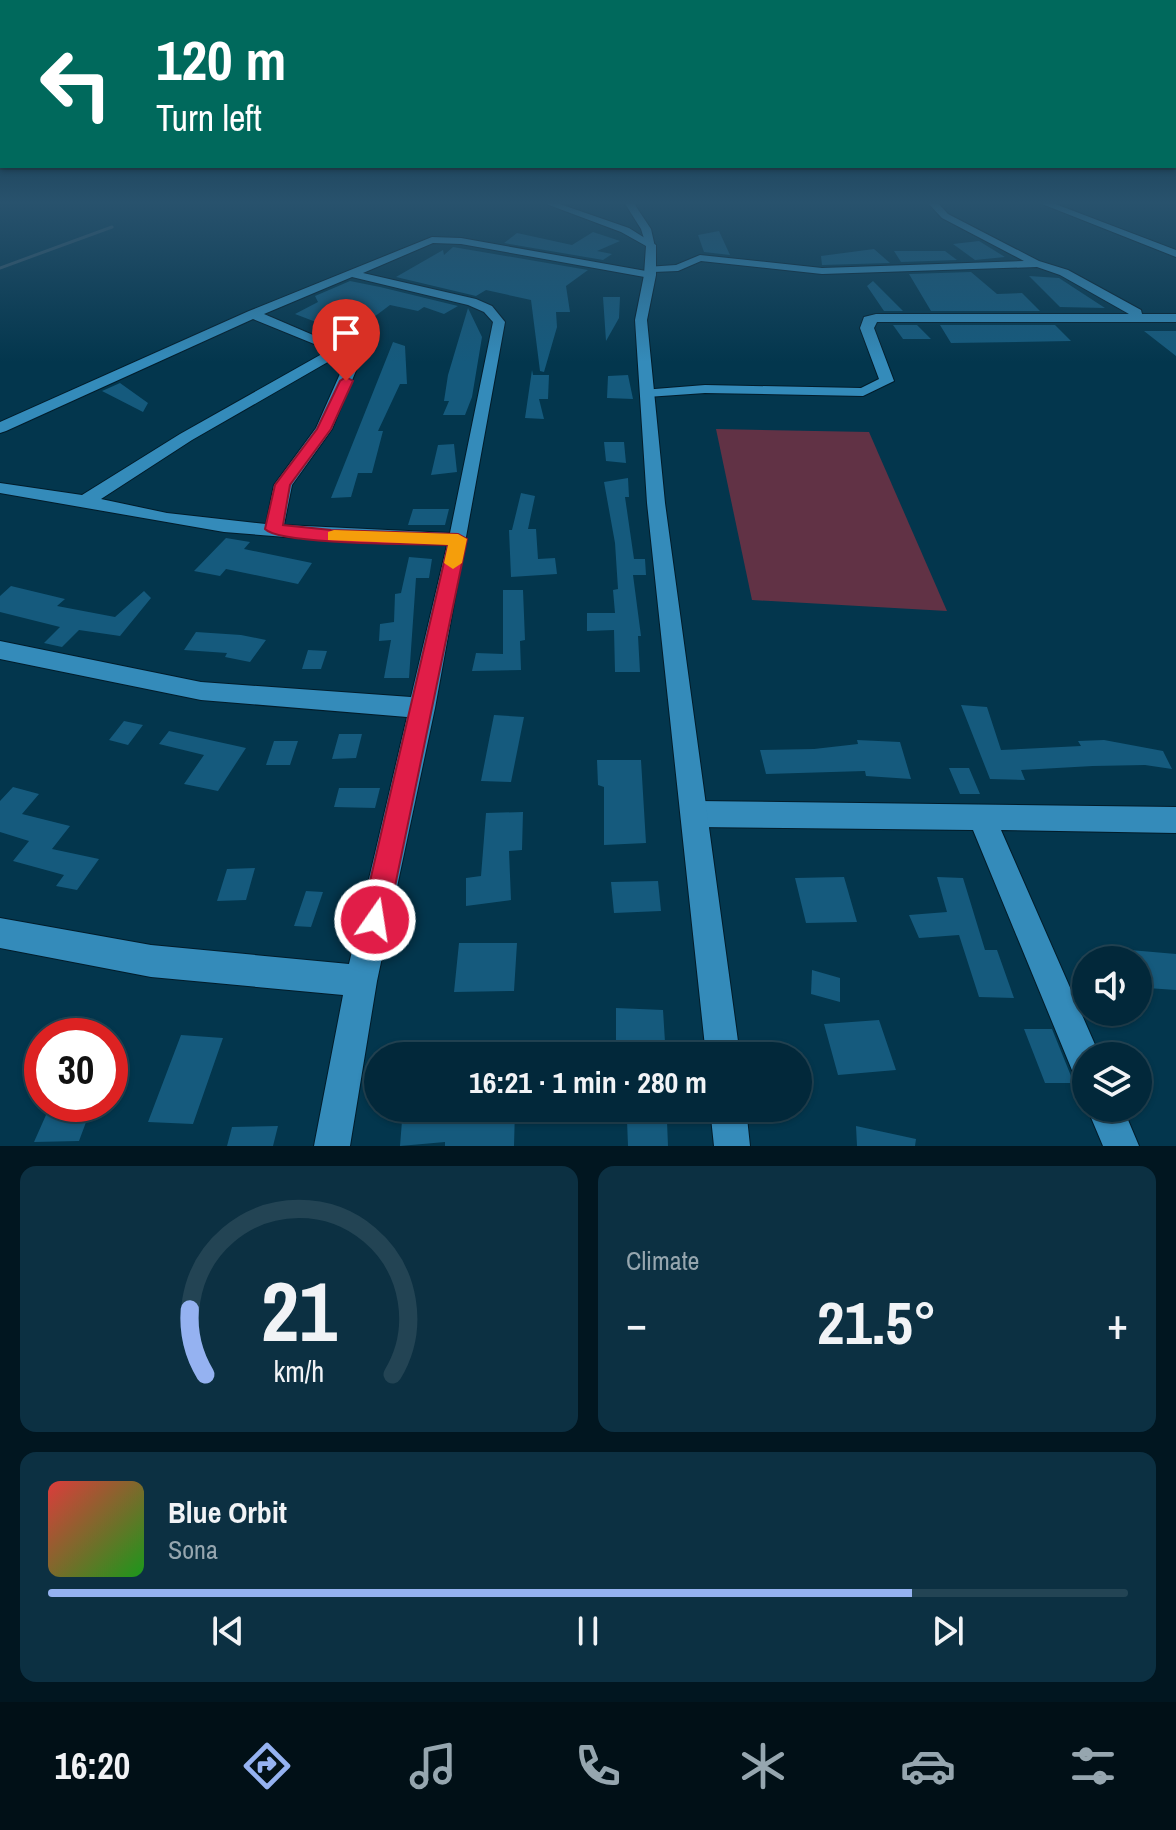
<!DOCTYPE html>
<meta charset="utf-8">
<style>
:root{--surface:#02283a;--page:#0c3042;--text:#f1f3f6;--muted:#96a6af;--line:#234454;--accent:#95b2f1}
body{margin:0;font-family:"Archivo Narrow",sans-serif;background:var(--page);color:var(--text);height:100vh;display:flex;flex-direction:column;font-size:30px;white-space:nowrap}
*{box-sizing:border-box;margin:0}
p{font-size:26px;color:var(--muted)}
.icon{flex:none;width:44px;height:44px;fill:none;stroke:currentColor;stroke-width:2;stroke-linecap:round;stroke-linejoin:round}
.map{position:relative;height:1146px;overflow:hidden}
.panel{display:flex;flex-direction:column;gap:20px;padding:20px;background:#011620;flex:1}
.panel>*{flex:none}
.banner{position:absolute;left:0px;top:0px;width:1176px;height:168px;box-shadow:0 2px 6px #0004,0 0 0 2px var(--line);background:#00695c;color:#fff;overflow:hidden}
.tools{position:absolute;left:1072px;top:946px;display:grid;gap:16px}
.tools a{display:grid;place-items:center;width:80px;height:80px;border-radius:50%;background:var(--surface);box-shadow:0 2px 6px #0004,0 0 0 2px var(--line);font-size:40px}
.speed{position:absolute;left:24px;top:1018px;display:flex;gap:16px;font-size:40px;font-weight:700;text-align:center}
.speed>*{display:grid;place-content:center;width:104px;height:104px;border-radius:50%;background:var(--surface);box-shadow:0 2px 6px #0004,0 0 0 2px var(--line);line-height:1}
.speed .limit{border:12px solid #d22;background:#fff;color:#111}
.pin{position:absolute;display:grid;place-items:center;width:68px;height:68px;color:#fff;margin:-82px -34px;border-radius:50% 50% 50% 0;rotate:-45deg;box-shadow:0 0 8px #0007}
.pin .icon{rotate:45deg}
.me{position:absolute;width:88px;margin:-44px;rotate:13deg;stroke-linejoin:round;filter:drop-shadow(0 0 6px #0008)}
.turn{display:flex;align-items:center;gap:28px;height:168px;padding:0 24px;font-size:36px}
.turn .icon{width:104px;height:104px;stroke-width:2.5}
.turn b{display:block;font-size:56px;line-height:68px}
.big{font-size:60px;font-weight:800;line-height:1.1}
.panel .widget{flex:1;display:flex;flex-direction:column;justify-content:center;gap:12px;min-width:0;padding:0 28px;border-radius:16px;background:var(--page)}
.panel .dial{align-items:center;gap:0}
.dial svg{height:208px;overflow:visible;fill:none;stroke:var(--line);stroke-width:7;stroke-linecap:round;text-anchor:middle}
.dial text{fill:var(--text);stroke:none}
.song{display:flex;align-items:center;gap:24px}
.cover{width:96px;height:96px;border-radius:12px;background:linear-gradient(135deg,hsl(0 70% 55%),hsl(120 70% 35%))}
.played{height:8px;border-radius:4px;background:linear-gradient(90deg,var(--accent) 80%,var(--line) 80%)}
.keys{display:flex;justify-content:space-around;direction:ltr}
.heat{display:flex;justify-content:space-between;align-items:center;font-size:44px;direction:ltr}
.panel .tiles{flex:1;display:grid;gap:20px;grid-template-columns:1fr 1fr}
.widget:last-child{grid-column:span 2}
.trip{position:absolute;left:364px;top:1042px;width:448px;height:80px;border-radius:40px;background:var(--surface);box-shadow:0 2px 6px #0004,0 0 0 2px var(--line);font-weight:800;line-height:80px;text-align:center}
.dock{display:flex;height:128px;justify-content:space-around;align-items:center;background:#011017;color:var(--muted)}
.dock .icon{width:56px;height:56px}
.dock .selected{color:var(--accent)}
.dock b{font-size:36px;color:var(--text)}
.map>svg:first-child{display:block}
.green{fill:#613245}
.lines{fill:none;stroke-linecap:round;stroke-linejoin:round}
.stream{stroke:#395668;stroke-width:3}
.building{fill:#155a7d}
.street-casing{stroke:#021c2a;stroke-width:2}
.secondary-casing{stroke:#021c2a;stroke-width:2}
.street{fill:#348bba;fill-rule:evenodd}
.secondary{fill:#348bba;fill-rule:evenodd}
.route{fill:#e11d48;stroke:#92132f;stroke-width:2}
.slow{fill:#f59e0b}
</style>
<div class="map">
<svg width="1176" height="1146" viewBox="0 0 1176 1146">
<rect width="100%" height="100%" fill="#03364d"/>
<path class="green" d="M 716,429 L 869,432 L 947,611 L 752,600 Z"/>
<g class="lines">
<path class="stream" d="M 0,268 L 112,227"/>
</g>
<path class="building" d="M 719,231 L 730,255 L 704,252 L 698,235 Z
M 593,232 L 620,241 L 597,251 L 612,254 L 603,260 L 504,243 L 517,233 L 572,245 Z
M 979,241 L 1005,257 L 975,260 L 953,244 Z
M 453,247 L 588,270 L 566,286 L 570,312 L 556,312 L 557,327 L 544,372 L 540,371 L 531,300 L 486,290 L 476,296 L 396,277 L 443,250 L 444,255 Z
M 874,249 L 890,263 L 822,265 L 821,256 Z
M 894,251 L 945,251 L 957,260 L 901,262 Z
M 971,272 L 997,294 L 1022,293 L 1040,311 L 931,311 L 909,274 Z
M 1029,276 L 1059,278 L 1105,308 L 1060,307 Z
M 350,281 L 380,287 L 458,306 L 444,314 L 424,307 L 418,311 L 390,305 L 350,335 L 295,314 L 318,302 L 315,296 Z
M 873,281 L 903,311 L 884,311 L 867,286 Z
M 603,297 L 620,297 L 619,318 L 606,341 Z
M 468,308 L 482,337 L 472,397 L 465,415 L 443,415 L 449,401 L 444,401 L 448,375 Z
M 893,325 L 917,325 L 931,339 L 903,339 Z
M 940,325 L 1055,325 L 1071,341 L 951,343 Z
M 1144,331 L 1176,331 L 1176,356 Z
M 393,342 L 405,346 L 407,384 L 400,384 L 378,431 L 383,431 L 372,473 L 358,473 L 351,497 L 331,498 Z
M 532,370 L 533,375 L 549,375 L 548,399 L 539,399 L 544,419 L 525,418 Z
M 628,375 L 633,399 L 607,398 L 608,376 Z
M 120,383 L 148,403 L 143,412 L 102,391 Z
M 604,442 L 624,442 L 626,463 L 606,461 Z
M 454,444 L 457,472 L 431,475 L 438,445 Z
M 628,478 L 629,497 L 625,497 L 634,559 L 645,559 L 646,575 L 633,575 L 641,636 L 638,636 L 640,672 L 615,672 L 614,630 L 587,631 L 587,613 L 615,613 L 613,590 L 618,589 L 615,543 L 604,482 Z
M 521,493 L 535,496 L 528,529 L 536,529 L 538,559 L 555,558 L 557,574 L 511,577 L 509,530 L 512,530 Z
M 413,509 L 449,509 L 445,525 L 408,525 Z
M 226,538 L 250,542 L 244,549 L 312,563 L 298,584 L 226,569 L 220,576 L 194,571 Z
M 409,557 L 432,559 L 429,578 L 416,578 L 409,678 L 384,678 L 391,640 L 379,641 L 380,624 L 394,622 L 395,594 L 401,593 Z
M 11,586 L 65,599 L 57,606 L 115,617 L 144,591 L 151,598 L 120,636 L 79,630 L 62,647 L 44,643 L 60,627 L 0,612 L 0,596 Z
M 503,590 L 523,590 L 525,640 L 520,641 L 521,670 L 472,671 L 476,653 L 503,654 Z
M 196,632 L 241,635 L 266,640 L 250,662 L 225,657 L 227,653 L 184,650 Z
M 308,650 L 327,651 L 321,669 L 302,669 Z
M 961,705 L 987,707 L 1001,750 L 1081,746 L 1078,741 L 1104,740 L 1163,751 L 1172,769 L 1145,765 L 1093,766 L 1021,770 L 1025,780 L 990,779 Z
M 494,715 L 524,717 L 511,782 L 481,781 Z
M 124,721 L 143,725 L 128,745 L 109,740 Z
M 169,731 L 246,748 L 218,791 L 184,784 L 204,755 L 159,744 Z
M 339,734 L 362,734 L 356,758 L 332,759 Z
M 857,740 L 900,742 L 911,779 L 866,776 L 865,771 L 766,774 L 760,750 L 814,749 L 858,744 Z
M 274,741 L 298,741 L 290,765 L 266,765 Z
M 597,760 L 641,760 L 646,843 L 604,845 L 604,787 L 598,785 Z
M 949,768 L 969,768 L 980,794 L 960,794 Z
M 13,787 L 39,794 L 22,814 L 70,826 L 52,849 L 99,859 L 77,890 L 56,886 L 64,875 L 13,861 L 29,841 L 0,832 L 0,801 Z
M 339,788 L 380,788 L 375,808 L 334,807 Z
M 523,812 L 522,850 L 509,851 L 511,900 L 466,906 L 466,878 L 481,876 L 486,813 Z
M 255,868 L 246,900 L 217,901 L 227,869 Z
M 844,877 L 857,922 L 806,923 L 795,878 Z
M 937,877 L 963,878 L 985,950 L 997,950 L 1014,998 L 979,997 L 959,935 L 919,938 L 909,915 L 947,912 Z
M 658,881 L 661,911 L 614,913 L 611,882 Z
M 306,891 L 323,892 L 311,927 L 294,926 Z
M 459,943 L 517,943 L 514,991 L 454,992 Z
M 1130,950 L 1176,954 L 1176,990 L 1147,988 L 1138,960 Z
M 812,970 L 840,978 L 840,1002 L 811,994 Z
M 616,1008 L 663,1010 L 665,1042 L 616,1040 Z
M 879,1020 L 896,1070 L 838,1075 L 824,1024 Z
M 1024,1029 L 1052,1029 L 1071,1076 L 1082,1083 L 1045,1083 Z
M 181,1035 L 223,1038 L 193,1124 L 148,1122 Z
M 50,1106 L 92,1106 L 79,1141 L 34,1142 Z
M 403,1108 L 434,1108 L 434,1114 L 515,1110 L 514,1146 L 445,1146 L 445,1142 L 400,1146 Z
M 627,1120 L 667,1121 L 668,1146 L 628,1146 Z
M 278,1126 L 273,1146 L 227,1146 L 232,1127 Z
M 856,1126 L 916,1139 L 915,1146 L 857,1146 Z"/>
<g class="lines">
<g class="street-casing">
<path id="street" d="M 624,202 L 633,202 L 651,229 L 655,247 L 646,245 L 641,229 Z
M 927,202 L 937,202 L 948,214 L 1039,261 L 1068,270 L 1141,310 L 1142,314 L 1176,314 L 1176,322 L 877,322 L 874,328 L 894,381 L 863,396 L 705,393 L 647,397 L 642,396 L 642,390 L 705,385 L 861,388 L 879,379 L 860,328 L 864,317 L 876,314 L 1129,314 L 1060,275 L 1037,267 L 822,274 L 701,261 L 678,271 L 653,272 L 656,275 L 650,278 L 461,244 L 433,243 L 363,273 L 476,299 L 492,306 L 505,322 L 435,708 L 377,981 L 350,1146 L 314,1146 L 343,995 L 151,977 L 0,948 L 0,918 L 151,945 L 349,964 L 407,717 L 201,700 L 0,659 L 0,641 L 201,682 L 411,697 L 447,545 L 324,540 L 224,532 L 0,493 L 0,483 L 82,495 L 180,434 L 329,350 L 253,319 L 6,431 L 0,433 L 0,422 L 249,311 L 432,237 L 461,238 L 646,271 L 646,267 L 676,265 L 700,255 L 822,268 L 1024,261 L 942,218 ZM 352,277 L 468,305 L 484,312 L 493,322 L 450,533 L 284,525 L 292,485 L 332,429 L 362,356 L 264,314 ZM 340,355 L 347,358 L 316,428 L 274,485 L 266,524 L 167,513 L 101,499 L 192,440 Z
M 1037,202 L 1050,202 L 1176,250 L 1176,257 Z
M 696,801 L 1176,807 L 1176,833 L 1001,830 L 1100,1056 L 1086,1056 L 1086,1080 L 1074,1075 L 973,830 L 696,827 L 686,823 L 683,814 L 686,805 Z
M 1087,1108 L 1123,1108 L 1139,1146 L 1103,1146 Z"/>
</g>
<g class="secondary-casing">
<path id="secondary" d="M 541,202 L 554,202 L 629,228 L 656,245 L 656,275 L 647,320 L 665,503 L 740,1056 L 706,1056 L 647,503 L 635,320 L 644,275 L 646,246 L 621,232 Z
M 710,1108 L 746,1108 L 750,1146 L 714,1146 Z"/>
</g>
<use href="#street" class="street"/>
<use href="#secondary" class="secondary"/>
</g>
<linearGradient id="sky" x2="0" y2="1"><stop stop-color="#021e2a"/><stop offset="0.56" stop-color="#28526d"/><stop offset="1" stop-color="#28526d" stop-opacity="0"/></linearGradient>
<rect width="1176" height="362" fill="url(#sky)"/>
<path class="route" d="M 346,377 L 353,381 L 331,429 L 290,485 L 283,525 L 331,530 L 458,534 L 467,539 L 388,920 L 384,930 L 375,934 L 365,930 L 361,920 L 448,545 C 419,544 280,545 265,529 L 275,485 L 317,429 L 340,381 Z"/>
<path class="slow" d="M 334,530 L 458,534 L 467,539 L 462,563 L 453,569 L 444,563 L 448,545 L 328,540 L 328,532 Z"/>
</svg>
<div class="tools">
<a><svg class="icon" aria-label="sound" viewBox="0 0 24 24"><path d="M4 9h4l5-4v14l-5-4H4zM17 9q2 3 0 6"/></svg></a>
<a><svg class="icon" aria-label="layers" viewBox="0 0 24 24"><path d="M12 4l9 5-9 5-9-5zM3 14l9 5 9-5"/></svg></a>
</div>
<div class="speed"><div class="limit">30</div></div>
<div class="pin" style="left:346px;top:381px;background:#d93025"><svg class="icon" aria-label="arrive" viewBox="0 0 24 24"><path d="M6 21V4h12l-3 4 3 4H6"/></svg></div>
<svg class="me" style="left:375px;top:920px" viewBox="-20 -20 40 40"><circle r="17" fill="#e11d48" stroke="#fff" stroke-width="3"/><path d="M0-11L8 9 0 5-8 9z" fill="#fff"/></svg>
<div class="trip">16:21 · 1 min · 280 m</div>
<div class="banner">
<div class="turn"><svg class="icon" aria-label="left" viewBox="0 0 24 24"><path d="M17 20v-9H6M10 6l-5 5 5 5"/></svg><div><b>120 m</b>Turn left</div></div>
</div>
</div>
<section class="panel">
<div class="tiles">
<div class="widget dial"><svg viewBox="0 0 100 80">
<path d="M14 69A42 42 0 1 1 86 69"/>
<path d="M14 69A42 42 0 0 1 8 44" stroke="#95b2f1"/>
<text x="50" y="56" font-size="32" font-weight="700">21</text>
<text x="50" y="72" font-size="11">km/h</text>
</svg></div>
<div class="widget"><p>Climate</p>
<div class="heat"><a>−</a><b class="big">21.5°</b><a>+</a></div>
</div>
<div class="widget">
<div class="song"><i class="cover"></i><div><b>Blue Orbit</b><p>Sona</p></div></div>
<div class="played"></div>
<div class="keys"><svg class="icon" aria-label="previous" viewBox="0 0 24 24"><path d="M18 5L8 12l10 7zM5 5v14"/></svg><svg class="icon" aria-label="pause" viewBox="0 0 24 24"><path d="M8 5v14M16 5v14"/></svg><svg class="icon" aria-label="next" viewBox="0 0 24 24"><path d="M6 5l10 7-10 7zM19 5v14"/></svg></div>
</div>
</div>
</section>
<nav class="dock">
<b>16:20</b>
<svg class="icon selected" aria-label="directions" viewBox="0 0 24 24"><path d="M12 3l9 9-9 9-9-9zM9 14v-3h6M13 9l2 2-2 2"/></svg>
<svg class="icon" aria-label="music" viewBox="0 0 24 24"><path d="M9 18V5l10-2v13"/><circle cx="6" cy="18" r="3"/><circle cx="16" cy="16" r="3"/></svg>
<svg class="icon" aria-label="phone" viewBox="0 0 24 24"><path d="M5 4h4l2 5-3 2q2 4 5 5l2-3 5 2v4C11 20 4 13 5 4z"/></svg>
<svg class="icon" aria-label="climate" viewBox="0 0 24 24"><path d="M12 3v18M4 7l16 10M4 17L20 7"/></svg>
<svg class="icon" aria-label="car" viewBox="0 0 24 24"><path d="M5 17H2v-5l4-1 3-4h7l3 4 3 1v5h-3M9 17h6M6 11h13"/><circle cx="7" cy="17" r="2"/><circle cx="17" cy="17" r="2"/></svg>
<svg class="icon" aria-label="filters" viewBox="0 0 24 24"><path d="M4 7h16M4 17h16"/><circle cx="9" cy="7" r="2"/><circle cx="15" cy="17" r="2"/></svg>
</nav>
